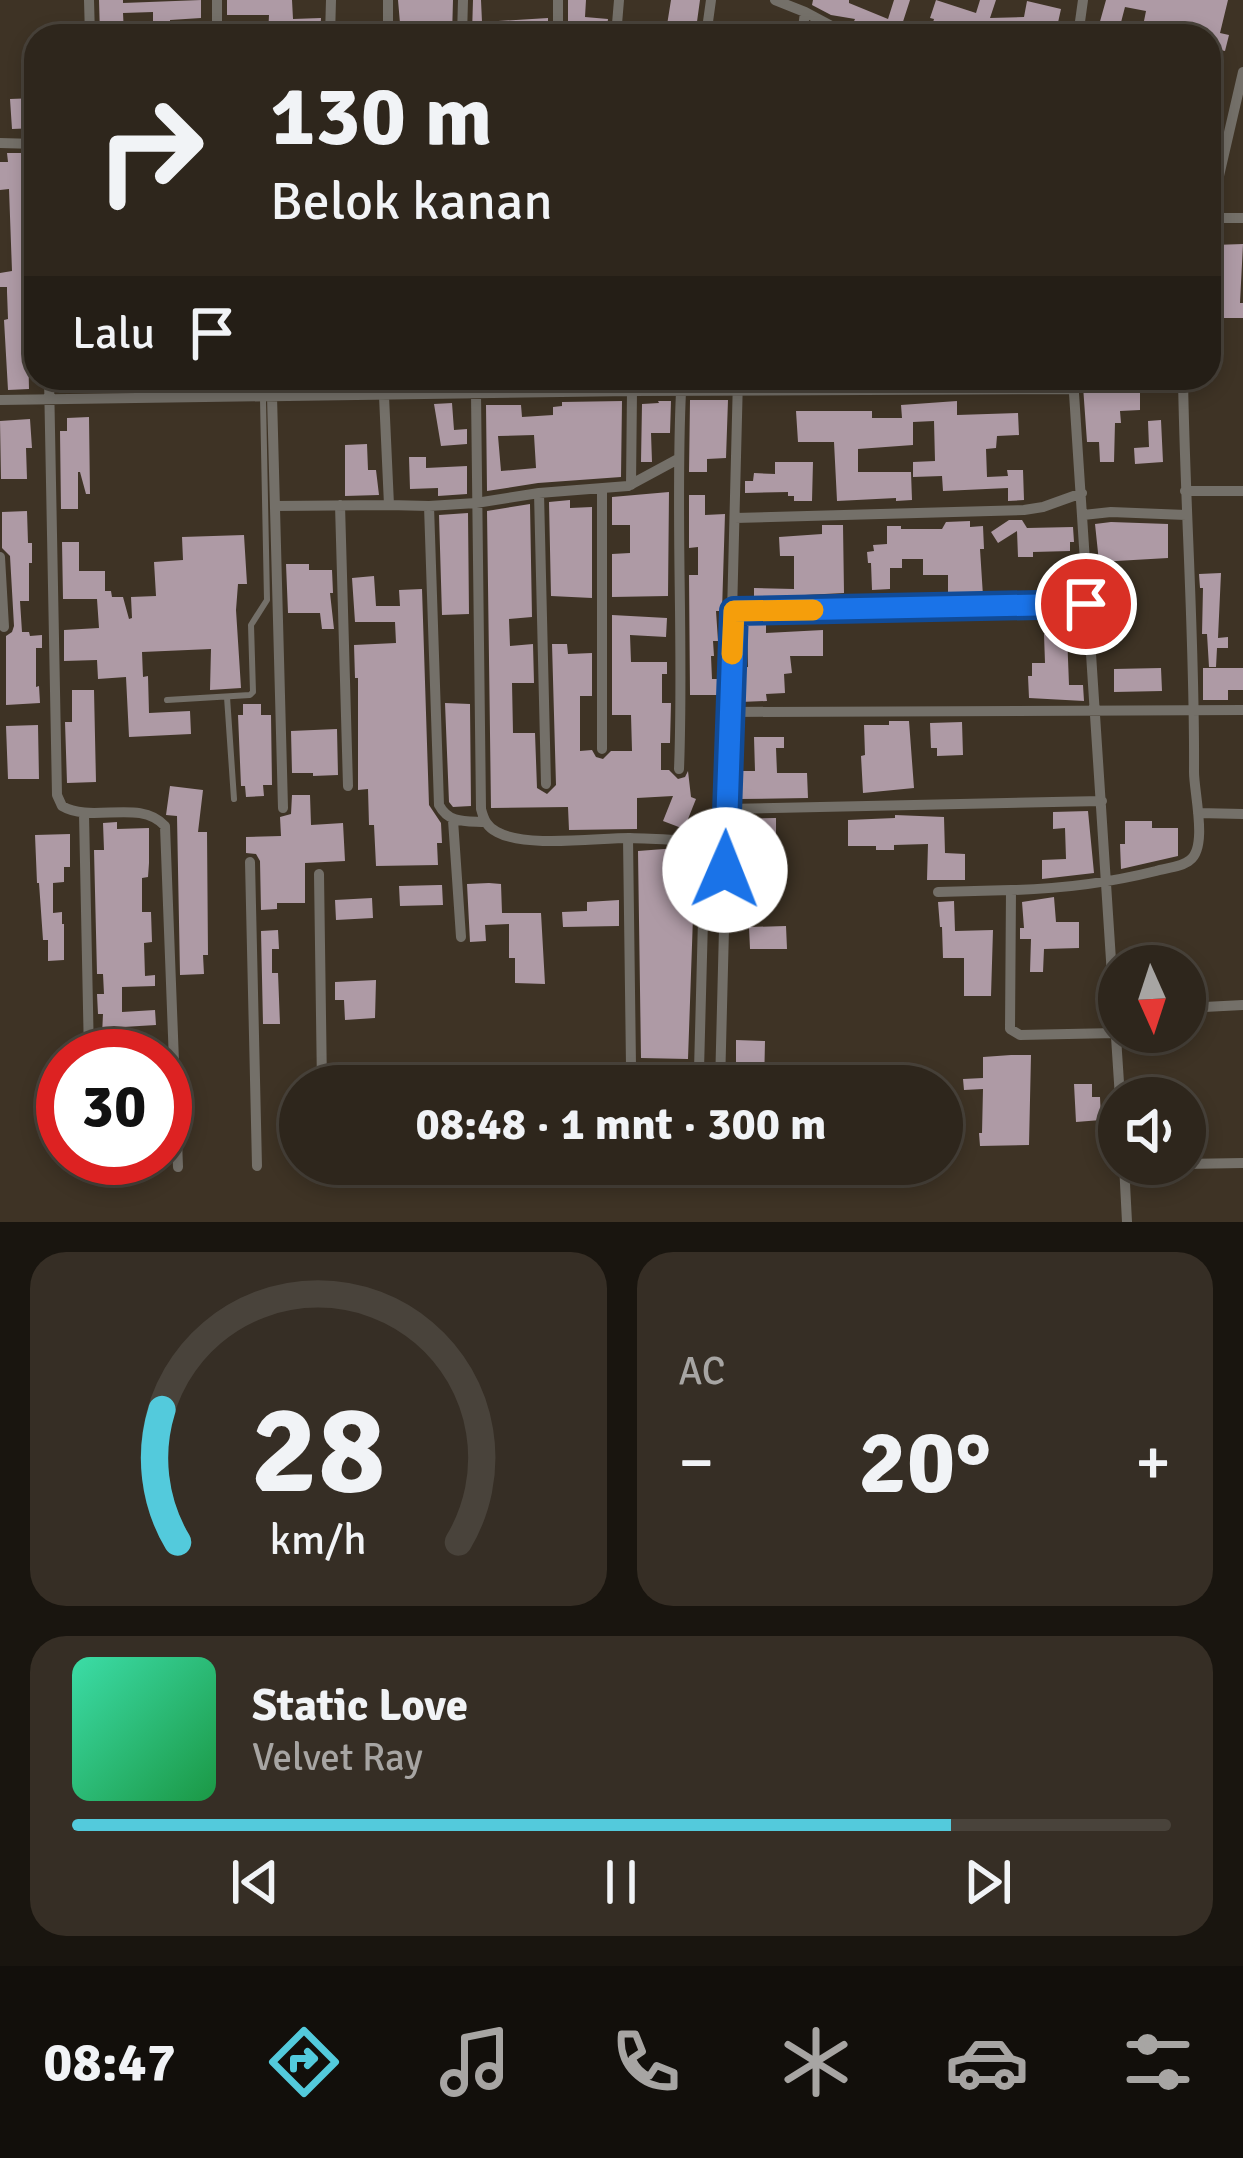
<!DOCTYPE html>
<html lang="id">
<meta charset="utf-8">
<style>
:root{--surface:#2e261c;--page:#362e25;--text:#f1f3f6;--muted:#a7a5a3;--line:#49433b;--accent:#53cadc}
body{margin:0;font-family:Signika,sans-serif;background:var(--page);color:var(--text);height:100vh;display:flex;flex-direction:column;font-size:45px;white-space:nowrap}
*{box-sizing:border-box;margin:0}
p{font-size:39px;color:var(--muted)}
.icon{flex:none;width:66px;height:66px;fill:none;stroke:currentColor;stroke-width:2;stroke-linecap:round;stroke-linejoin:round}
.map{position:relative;height:1222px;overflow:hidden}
.side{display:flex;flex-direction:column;gap:30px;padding:30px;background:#19150f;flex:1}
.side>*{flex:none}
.guide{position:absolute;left:24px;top:24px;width:1197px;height:366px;border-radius:36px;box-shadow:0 6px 18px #0003,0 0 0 3px var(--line);background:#2e261c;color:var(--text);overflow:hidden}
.needle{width:78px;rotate:177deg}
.controls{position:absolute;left:1098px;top:945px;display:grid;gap:24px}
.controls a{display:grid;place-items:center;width:108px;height:108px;border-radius:50%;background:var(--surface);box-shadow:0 6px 18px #0003,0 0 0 3px var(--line);font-size:60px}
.speed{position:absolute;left:36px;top:1029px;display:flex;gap:24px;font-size:60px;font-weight:700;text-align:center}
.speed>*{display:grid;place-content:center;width:156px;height:156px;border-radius:50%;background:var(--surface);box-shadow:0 6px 18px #0003,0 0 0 3px var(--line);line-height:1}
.speed .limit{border:18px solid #d22;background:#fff;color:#111}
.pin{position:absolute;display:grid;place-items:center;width:102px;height:102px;color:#fff;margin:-51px;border:6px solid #fff;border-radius:50%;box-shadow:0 3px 12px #0007}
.me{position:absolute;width:132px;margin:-66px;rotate:1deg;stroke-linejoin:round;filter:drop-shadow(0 0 9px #0008)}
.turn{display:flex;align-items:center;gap:42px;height:252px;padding:0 48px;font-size:54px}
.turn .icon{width:156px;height:156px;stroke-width:2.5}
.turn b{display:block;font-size:84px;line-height:102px}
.then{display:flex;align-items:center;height:114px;padding:0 48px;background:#0003;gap:24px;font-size:45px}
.big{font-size:90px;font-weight:800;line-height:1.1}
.side .tile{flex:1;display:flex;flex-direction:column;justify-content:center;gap:18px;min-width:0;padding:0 42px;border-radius:36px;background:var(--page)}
.side .dial{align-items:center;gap:0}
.dial svg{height:312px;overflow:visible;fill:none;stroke:var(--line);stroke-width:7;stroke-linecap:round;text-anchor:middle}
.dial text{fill:var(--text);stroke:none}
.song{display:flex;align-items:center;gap:36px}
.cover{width:144px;height:144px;border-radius:18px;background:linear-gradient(135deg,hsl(160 70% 55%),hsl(140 70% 35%))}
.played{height:12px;border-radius:6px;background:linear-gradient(90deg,var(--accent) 80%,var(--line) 80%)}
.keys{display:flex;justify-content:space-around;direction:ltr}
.heat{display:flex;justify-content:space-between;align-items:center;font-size:66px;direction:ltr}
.side .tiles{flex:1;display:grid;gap:30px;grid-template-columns:1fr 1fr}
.tile:last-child{grid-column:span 2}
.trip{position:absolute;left:279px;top:1065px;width:684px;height:120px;border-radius:60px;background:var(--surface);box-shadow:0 6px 18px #0003,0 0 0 3px var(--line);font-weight:800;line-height:120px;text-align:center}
.dock{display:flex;height:192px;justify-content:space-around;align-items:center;background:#120f0b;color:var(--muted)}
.dock .icon{width:84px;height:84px}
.dock .selected{color:var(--accent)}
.dock b{font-size:54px;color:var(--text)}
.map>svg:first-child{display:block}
.building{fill:#ae9aa5;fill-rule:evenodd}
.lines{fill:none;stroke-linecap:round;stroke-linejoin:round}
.lane{stroke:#747069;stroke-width:6}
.street{stroke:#747069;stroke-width:10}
.route-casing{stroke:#114b97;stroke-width:30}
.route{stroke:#1a73e8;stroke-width:21}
.slow{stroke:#f59e0b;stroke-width:21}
</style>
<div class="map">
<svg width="1243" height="1222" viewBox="0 0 1243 1222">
<rect width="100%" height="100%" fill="#3e3325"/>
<path class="building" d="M 99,0 L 123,0 L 123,3 L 201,0 L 201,18 L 170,20 L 170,36 L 153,36 L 153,12 L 123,13 L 124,34 L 100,35 Z
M 227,0 L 292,0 L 293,19 L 321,18 L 320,36 L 268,36 L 269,15 L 227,15 Z
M 398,0 L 453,0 L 452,36 L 422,36 L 422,33 L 401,35 Z
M 473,0 L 481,0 L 482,22 L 548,18 L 548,36 L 484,36 L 484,32 L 472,33 Z
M 568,0 L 586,0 L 585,17 L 608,19 L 606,36 L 568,36 Z
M 671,0 L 700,0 L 695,36 L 626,36 L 627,21 L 667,25 Z
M 813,0 L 849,0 L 849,3 L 888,19 L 894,0 L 910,0 L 899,34 L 870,24 L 865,32 L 855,28 L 852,26 L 855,19 L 831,15 L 812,5 Z
M 936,0 L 976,13 L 980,0 L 996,0 L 990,18 L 1024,17 L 1027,1 L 1061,9 L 1055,36 L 929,36 L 934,19 L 930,18 Z
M 1106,0 L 1228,0 L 1220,33 L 1229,35 L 1225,51 L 1216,49 L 1213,60 L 1209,60 L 1209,36 L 1167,36 L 1142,31 L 1146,11 L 1125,7 L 1119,30 L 1099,25 Z
M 36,98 L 36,128 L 12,129 L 10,99 Z
M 7,153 L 22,153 L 22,173 L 34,173 L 35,291 L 24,292 L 25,319 L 36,318 L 36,346 L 28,346 L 29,389 L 8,390 L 4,320 L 8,319 L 7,292 L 7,287 L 0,287 L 0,273 L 12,271 L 9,189 L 0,190 L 0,162 L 8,162 Z
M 1243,244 L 1240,303 L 1243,303 L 1243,318 L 1209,318 L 1209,261 L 1215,261 L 1214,245 Z
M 1088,378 L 1140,378 L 1140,410 L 1120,411 L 1121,423 L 1115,423 L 1114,462 L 1100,462 L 1099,442 L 1087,442 L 1083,386 L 1088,386 Z
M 690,400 L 728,400 L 726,458 L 707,459 L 707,472 L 689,472 Z
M 622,401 L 621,477 L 538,483 L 487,491 L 486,405 L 521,405 L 522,417 L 553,415 L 553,407 L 562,406 L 562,402 ZM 534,435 L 536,468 L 501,471 L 498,436 Z
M 658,401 L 671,401 L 670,433 L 651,433 L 652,462 L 641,462 L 642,404 L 659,403 Z
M 957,401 L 957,415 L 1018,413 L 1019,435 L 997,436 L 996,448 L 986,449 L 987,477 L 1008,476 L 1007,470 L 1023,470 L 1024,500 L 1008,501 L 1008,488 L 943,491 L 942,476 L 913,477 L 913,462 L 935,461 L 934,421 L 913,422 L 913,445 L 858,449 L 858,472 L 911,472 L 912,500 L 896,501 L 896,498 L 837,501 L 834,442 L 798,442 L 796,411 L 872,411 L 872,418 L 902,418 L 901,405 Z
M 452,403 L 454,430 L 467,429 L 467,444 L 441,446 L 434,404 Z
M 89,417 L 90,494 L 86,494 L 80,472 L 78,472 L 78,509 L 61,509 L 60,431 L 67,431 L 67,418 Z
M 30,419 L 32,448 L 26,448 L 27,479 L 1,479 L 0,421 Z
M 1161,420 L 1163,462 L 1135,464 L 1134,448 L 1149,447 L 1148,421 Z
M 367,444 L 368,470 L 376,470 L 379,495 L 345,496 L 345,445 Z
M 409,457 L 426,457 L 426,468 L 467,466 L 467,494 L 438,496 L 438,488 L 410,489 Z
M 775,462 L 813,462 L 812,501 L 794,501 L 794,496 L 788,496 L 788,492 L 745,493 L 745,481 L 753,481 L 754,473 L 775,474 Z
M 669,492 L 668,596 L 612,597 L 612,554 L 630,553 L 630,525 L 612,525 L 612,497 Z
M 689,495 L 705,495 L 705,515 L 725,514 L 722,611 L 716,611 L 718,641 L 713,641 L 714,656 L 711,656 L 712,679 L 721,679 L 720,695 L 690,695 L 689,575 L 698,575 L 698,547 L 689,548 Z
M 570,500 L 570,508 L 592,507 L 592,598 L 551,596 L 549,502 Z
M 530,504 L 532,617 L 509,619 L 510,646 L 533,644 L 534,683 L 512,683 L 513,733 L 535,733 L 537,788 L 547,794 L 556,785 L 552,644 L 567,644 L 568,654 L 592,653 L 592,696 L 580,696 L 580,751 L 592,750 L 596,757 L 603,759 L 611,751 L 632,751 L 631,715 L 612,715 L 612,615 L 667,618 L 666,637 L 630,635 L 631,662 L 667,662 L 667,674 L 662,674 L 662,703 L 671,703 L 670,743 L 661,743 L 661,770 L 669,770 L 678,779 L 685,777 L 688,771 L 691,797 L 696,799 L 684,829 L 663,821 L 673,796 L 637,798 L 637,829 L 569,830 L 568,807 L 491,808 L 487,511 Z
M 27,511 L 28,543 L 32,543 L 32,563 L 29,563 L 29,601 L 20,601 L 22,632 L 29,632 L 30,636 L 42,635 L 42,648 L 36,648 L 36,687 L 39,686 L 40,703 L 6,705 L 6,636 L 12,632 L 14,626 L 10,556 L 2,548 L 2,512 Z
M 468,513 L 469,614 L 442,615 L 439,515 Z
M 1009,520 L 1022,520 L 1027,528 L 1073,527 L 1074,542 L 1070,542 L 1070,551 L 1033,552 L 1033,557 L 1018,557 L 1017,531 L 998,543 L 991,532 Z
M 970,521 L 970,527 L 983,526 L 984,549 L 980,549 L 983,596 L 948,597 L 948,575 L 923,575 L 923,559 L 902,559 L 902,568 L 890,568 L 890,589 L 872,590 L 871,563 L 868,563 L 867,552 L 874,551 L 873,545 L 887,544 L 887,526 L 901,526 L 901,529 L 942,529 L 946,522 Z
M 1111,522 L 1168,524 L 1168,558 L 1099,562 L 1095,524 Z
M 822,525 L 843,525 L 844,593 L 805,595 L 805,600 L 754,601 L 754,588 L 794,589 L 794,556 L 780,556 L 779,537 L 822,534 Z
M 244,535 L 247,584 L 238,584 L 236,610 L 241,688 L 210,690 L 211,649 L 142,652 L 143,677 L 148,676 L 149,713 L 190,711 L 191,734 L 129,737 L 126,677 L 98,679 L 97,660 L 64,661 L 64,630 L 99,628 L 97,599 L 63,599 L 62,542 L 79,542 L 79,571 L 105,571 L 105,591 L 111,591 L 112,597 L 123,597 L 129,619 L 132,618 L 131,597 L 156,596 L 154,562 L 183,560 L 182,537 Z
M 286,564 L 309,564 L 309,570 L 332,570 L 333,593 L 330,593 L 334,629 L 322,629 L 320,613 L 288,613 Z
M 1221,573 L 1218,638 L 1228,637 L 1228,648 L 1217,648 L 1216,667 L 1209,667 L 1207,634 L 1202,634 L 1203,588 L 1200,588 L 1199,574 Z
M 374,576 L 376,606 L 400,606 L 399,590 L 422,589 L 429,805 L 441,823 L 442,843 L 437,843 L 438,865 L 376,866 L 374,825 L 369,825 L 368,789 L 358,790 L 358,678 L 355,678 L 354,645 L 396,643 L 395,622 L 355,622 L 352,578 Z
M 766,624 L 766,633 L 823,630 L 823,656 L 790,656 L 792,673 L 784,674 L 785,693 L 766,694 L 767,701 L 740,702 L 740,667 L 748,667 L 747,625 Z
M 1067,633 L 1069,685 L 1083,685 L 1084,701 L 1029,698 L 1028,676 L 1032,676 L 1032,663 L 1045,663 L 1044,634 Z
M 1161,668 L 1162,691 L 1114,692 L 1114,669 Z
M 1203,668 L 1243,668 L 1243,690 L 1228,690 L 1228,700 L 1203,700 Z
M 72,690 L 94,690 L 96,782 L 67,783 L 65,722 L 72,722 Z
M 445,703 L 470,704 L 471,806 L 453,807 L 449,802 Z
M 243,704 L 261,704 L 261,715 L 271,715 L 272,785 L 263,785 L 264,796 L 246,797 L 245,786 L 241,786 L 238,715 L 243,715 Z
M 889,721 L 909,721 L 914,788 L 863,793 L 861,756 L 865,755 L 864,725 L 889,725 Z
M 962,722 L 963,755 L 937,756 L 937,748 L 931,748 L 930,723 Z
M 38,725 L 39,779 L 8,779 L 6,726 Z
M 337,729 L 338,775 L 313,776 L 313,773 L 292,773 L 291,731 Z
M 754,737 L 784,737 L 784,748 L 776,748 L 777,773 L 807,773 L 808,798 L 739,799 L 738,771 L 755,771 Z
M 170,786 L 203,790 L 198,832 L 207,832 L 208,955 L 203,955 L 204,974 L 180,975 L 177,816 L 166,815 Z
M 292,795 L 310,795 L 311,825 L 343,823 L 345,861 L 305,863 L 305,903 L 277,903 L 277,909 L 261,910 L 260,861 L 256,854 L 246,853 L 246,837 L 281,836 L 280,817 L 291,814 Z
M 1088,811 L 1094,873 L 1042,879 L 1042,860 L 1066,859 L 1065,828 L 1053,829 L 1053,812 Z
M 895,815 L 944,817 L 945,853 L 965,854 L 965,880 L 927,880 L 928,844 L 894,845 L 894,850 L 876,850 L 876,846 L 848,846 L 848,820 L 895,818 Z
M 776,818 L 776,834 L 770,834 L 771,867 L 762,867 L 763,891 L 771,890 L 771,903 L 745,905 L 744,889 L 741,889 L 740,834 L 737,834 L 737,819 Z
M 1125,821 L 1152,821 L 1152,828 L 1178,828 L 1178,856 L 1121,869 L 1120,844 L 1125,844 Z
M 117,822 L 117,829 L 149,828 L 149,863 L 148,877 L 142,878 L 142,912 L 151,912 L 152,942 L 144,943 L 145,976 L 155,975 L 155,986 L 122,987 L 122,1012 L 155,1010 L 156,1025 L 123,1027 L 121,1056 L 101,1056 L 103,1014 L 98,1014 L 97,994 L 104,994 L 103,974 L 97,974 L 94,850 L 104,850 L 103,823 Z
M 70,834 L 70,867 L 64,867 L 64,882 L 53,883 L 53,913 L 62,912 L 62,924 L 64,924 L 64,960 L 48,961 L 48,940 L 43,940 L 39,883 L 37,883 L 35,835 Z
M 664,849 L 690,850 L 690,860 L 695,860 L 688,1059 L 641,1058 L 638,851 Z
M 489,883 L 501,884 L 502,913 L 541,913 L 545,984 L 515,983 L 515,958 L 509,958 L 509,924 L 485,925 L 486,941 L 470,942 L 467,884 Z
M 439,885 L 442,885 L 443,905 L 400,906 L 399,886 Z
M 1054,897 L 1056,922 L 1079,922 L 1079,948 L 1044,949 L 1043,972 L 1030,972 L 1031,939 L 1020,939 L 1020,928 L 1024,928 L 1022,902 Z
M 372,898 L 373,918 L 336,920 L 335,900 Z
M 619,900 L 619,926 L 563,927 L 562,912 L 587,911 L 587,902 Z
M 954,901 L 955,931 L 993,930 L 991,996 L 964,996 L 964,958 L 943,958 L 942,927 L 940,927 L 938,902 Z
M 786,926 L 787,949 L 750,949 L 749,927 Z
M 278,930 L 279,949 L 272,949 L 272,973 L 278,973 L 280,1024 L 263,1024 L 261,931 Z
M 376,980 L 375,1018 L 345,1020 L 344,1000 L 335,1000 L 335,982 Z
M 736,1040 L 765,1041 L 764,1086 L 746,1086 L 747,1068 L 736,1067 Z
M 1011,1055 L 1031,1055 L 1029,1145 L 980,1146 L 979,1133 L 982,1133 L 983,1089 L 964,1090 L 963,1079 L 983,1078 L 983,1057 Z
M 1074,1084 L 1092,1084 L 1092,1097 L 1100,1097 L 1101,1120 L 1076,1122 Z"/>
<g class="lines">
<path class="lane" d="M 603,392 L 604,378
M 227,697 L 234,799
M 167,700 L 250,695 L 253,692 L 251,625 L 267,600 L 263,399"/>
<path class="street" d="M 89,0 L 90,36
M 388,0 L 388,36
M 775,0 L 805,12 L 850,36
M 217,36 L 217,0
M 330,36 L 331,0
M 462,36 L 463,0
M 558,36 L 558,0
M 616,36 L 619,0
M 706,36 L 711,0
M 802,36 L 805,12
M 874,36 L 875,36
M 1078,36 L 1083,0
M 1209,79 L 1217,80
M 0,143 L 36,144
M 1209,218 L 1243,218
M 1209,219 L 1243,72
M 49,378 L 57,795 L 62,806 C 92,824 140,798 165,826 L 178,1167
M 256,378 L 257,396
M 1073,378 L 1120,1098
M 476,394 L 481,809 C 484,820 487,827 497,832 C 526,848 596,838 630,838 C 662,839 694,841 726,842
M 272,396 L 283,808
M 152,397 L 152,384 L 156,378
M 0,400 L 632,391 L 1074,389
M 631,485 L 632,391
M 1185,491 L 1243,491
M 539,493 L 546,784
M 340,505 L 348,786
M 389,505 L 429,506 L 476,503 L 539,493 L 628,486 L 678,459
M 276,506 L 389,505 L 384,396
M 429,506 L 439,805 C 449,824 466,821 485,822
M 1083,515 L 1111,512 L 1186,515
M 735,518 L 1024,510 L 1043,507 L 1082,493
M 0,557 L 4,627
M 734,611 L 1086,604
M 730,712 L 1243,710
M 602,749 L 602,489
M 679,769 C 684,643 675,518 681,392
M 727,809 L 1102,801
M 1198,813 L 1243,814
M 84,814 L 89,1056
M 453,820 L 461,937
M 628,838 L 631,1066 L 638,1068 L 720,1069
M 250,862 L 257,1166
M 319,874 L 322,1086
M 938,892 L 1011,890
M 1185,1008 L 1243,1005
M 1116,1033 L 1020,1035 L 1010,1029 L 1011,890 C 1060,889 1108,883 1156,871 C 1166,868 1182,867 1190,860 C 1208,847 1194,793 1194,772 C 1195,641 1185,509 1183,378
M 699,1070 L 704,882 L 709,874 L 725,870
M 720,1086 L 738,378
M 91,1158 L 91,1171
M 323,1164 L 323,1165
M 1124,1164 L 1127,1222
M 1125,1165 L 1243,1163"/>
</g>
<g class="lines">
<g class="route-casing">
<path id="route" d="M 725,870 L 734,611 L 1086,604"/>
</g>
<use href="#route" class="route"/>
<path class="slow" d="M 732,654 L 734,611 L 813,610"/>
</g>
</svg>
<div class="controls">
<a><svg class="needle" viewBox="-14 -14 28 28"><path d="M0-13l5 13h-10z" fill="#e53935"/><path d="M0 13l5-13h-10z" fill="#a7a5a3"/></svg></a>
<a><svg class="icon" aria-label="sound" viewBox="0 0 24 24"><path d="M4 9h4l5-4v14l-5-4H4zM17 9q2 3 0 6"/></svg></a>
</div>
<div class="speed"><div class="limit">30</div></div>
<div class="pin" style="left:1086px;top:604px;background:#d93025"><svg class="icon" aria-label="arrive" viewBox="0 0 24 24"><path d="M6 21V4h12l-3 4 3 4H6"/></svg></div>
<svg class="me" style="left:725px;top:870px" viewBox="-20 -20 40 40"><circle r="19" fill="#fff"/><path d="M0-13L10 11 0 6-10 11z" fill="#1a73e8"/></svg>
<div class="trip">08:48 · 1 mnt · 300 m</div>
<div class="guide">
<div class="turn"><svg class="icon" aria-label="right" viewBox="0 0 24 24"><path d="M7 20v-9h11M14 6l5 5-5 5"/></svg><div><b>130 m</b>Belok kanan</div></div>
<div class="then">Lalu<svg class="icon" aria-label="arrive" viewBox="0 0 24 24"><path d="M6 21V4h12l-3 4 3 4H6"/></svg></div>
</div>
</div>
<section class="side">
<div class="tiles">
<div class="tile dial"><svg viewBox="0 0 100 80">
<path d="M14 69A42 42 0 1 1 86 69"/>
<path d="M14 69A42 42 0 0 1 10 35" stroke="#53cadc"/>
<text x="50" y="56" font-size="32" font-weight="700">28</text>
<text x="50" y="72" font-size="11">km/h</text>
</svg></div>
<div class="tile"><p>AC</p>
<div class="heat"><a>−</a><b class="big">20°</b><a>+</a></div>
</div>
<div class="tile">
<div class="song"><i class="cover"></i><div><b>Static Love</b><p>Velvet Ray</p></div></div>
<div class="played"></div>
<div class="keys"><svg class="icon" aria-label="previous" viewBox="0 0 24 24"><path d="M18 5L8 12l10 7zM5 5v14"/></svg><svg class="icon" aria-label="pause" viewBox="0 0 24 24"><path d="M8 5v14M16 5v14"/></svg><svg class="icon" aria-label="next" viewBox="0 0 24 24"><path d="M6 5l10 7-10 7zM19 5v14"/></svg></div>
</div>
</div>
</section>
<nav class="dock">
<b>08:47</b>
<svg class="icon selected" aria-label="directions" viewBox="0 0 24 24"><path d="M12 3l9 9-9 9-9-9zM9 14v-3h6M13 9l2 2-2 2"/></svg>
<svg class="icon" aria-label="music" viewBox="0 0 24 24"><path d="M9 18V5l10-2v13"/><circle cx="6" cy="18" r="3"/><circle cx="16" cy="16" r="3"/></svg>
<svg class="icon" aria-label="phone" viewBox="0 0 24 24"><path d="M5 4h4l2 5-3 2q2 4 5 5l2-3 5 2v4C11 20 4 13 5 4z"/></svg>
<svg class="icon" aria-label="climate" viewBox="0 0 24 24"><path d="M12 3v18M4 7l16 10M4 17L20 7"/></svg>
<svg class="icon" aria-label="car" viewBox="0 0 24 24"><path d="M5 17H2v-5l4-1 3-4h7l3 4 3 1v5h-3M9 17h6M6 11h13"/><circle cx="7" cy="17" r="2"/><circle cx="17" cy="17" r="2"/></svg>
<svg class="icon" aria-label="filters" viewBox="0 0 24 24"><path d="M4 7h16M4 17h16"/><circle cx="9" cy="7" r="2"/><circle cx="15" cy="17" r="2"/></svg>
</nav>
